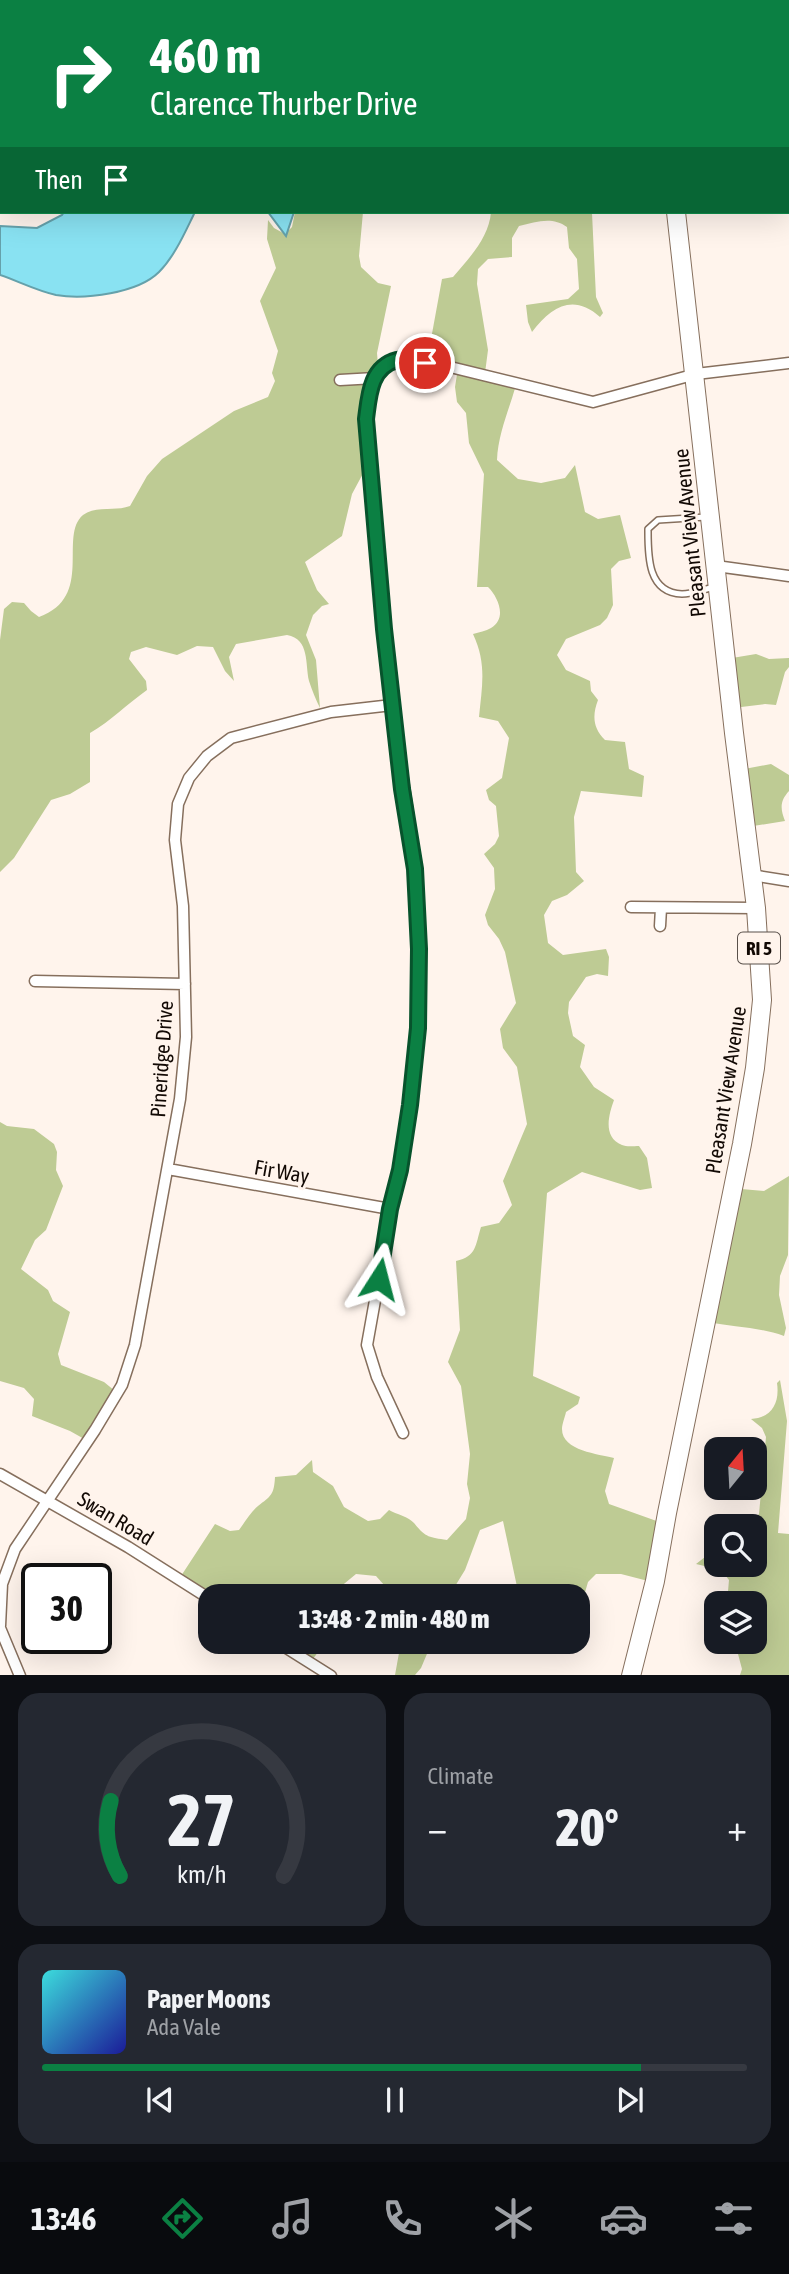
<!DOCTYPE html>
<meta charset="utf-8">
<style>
:root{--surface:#171b24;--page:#242831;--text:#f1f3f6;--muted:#9ea1a6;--line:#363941;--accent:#0b8043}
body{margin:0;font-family:"Asap Condensed",sans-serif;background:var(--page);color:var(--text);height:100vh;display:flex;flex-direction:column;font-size:26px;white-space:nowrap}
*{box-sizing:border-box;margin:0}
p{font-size:23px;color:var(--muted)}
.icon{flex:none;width:38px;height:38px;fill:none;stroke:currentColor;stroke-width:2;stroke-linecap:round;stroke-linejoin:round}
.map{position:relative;height:1675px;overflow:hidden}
.details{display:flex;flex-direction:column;gap:18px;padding:18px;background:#0d0f14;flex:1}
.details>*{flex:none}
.guide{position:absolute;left:0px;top:0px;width:789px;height:214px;box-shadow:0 7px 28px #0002;background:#0b8043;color:#fff;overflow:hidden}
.needle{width:46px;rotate:18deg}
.fabs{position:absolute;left:704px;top:1437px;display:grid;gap:14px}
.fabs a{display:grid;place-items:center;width:63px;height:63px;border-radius:14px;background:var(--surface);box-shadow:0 7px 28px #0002;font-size:35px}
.speed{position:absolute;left:21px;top:1563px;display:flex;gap:14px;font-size:35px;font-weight:700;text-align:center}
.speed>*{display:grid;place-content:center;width:91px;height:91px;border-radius:50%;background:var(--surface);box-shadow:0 7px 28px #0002;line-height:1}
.speed .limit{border:4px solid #111;border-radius:10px;background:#fff;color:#111}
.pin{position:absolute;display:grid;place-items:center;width:60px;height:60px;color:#fff;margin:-30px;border:4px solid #fff;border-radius:50%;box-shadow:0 2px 7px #0007}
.me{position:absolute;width:77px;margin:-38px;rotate:9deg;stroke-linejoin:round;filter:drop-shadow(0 0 5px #0008)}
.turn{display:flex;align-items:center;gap:24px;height:147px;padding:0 35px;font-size:32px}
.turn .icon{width:91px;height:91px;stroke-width:2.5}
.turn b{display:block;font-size:49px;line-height:60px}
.then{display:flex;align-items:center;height:66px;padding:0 35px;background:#0003;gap:14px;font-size:26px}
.big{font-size:52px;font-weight:800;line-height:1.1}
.details .widget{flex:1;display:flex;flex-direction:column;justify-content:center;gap:10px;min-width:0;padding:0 24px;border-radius:21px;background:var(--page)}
.details .dial{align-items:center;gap:0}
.dial svg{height:182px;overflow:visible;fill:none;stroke:var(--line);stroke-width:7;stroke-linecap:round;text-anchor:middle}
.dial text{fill:var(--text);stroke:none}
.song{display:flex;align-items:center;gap:21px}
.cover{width:84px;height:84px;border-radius:10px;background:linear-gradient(135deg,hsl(180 70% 55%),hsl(240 70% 35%))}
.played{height:7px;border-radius:4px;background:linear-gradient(90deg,var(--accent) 85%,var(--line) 85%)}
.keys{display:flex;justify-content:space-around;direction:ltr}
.heat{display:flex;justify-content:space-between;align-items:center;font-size:38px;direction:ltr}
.details .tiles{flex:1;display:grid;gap:18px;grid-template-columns:1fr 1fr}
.widget:last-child{grid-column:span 2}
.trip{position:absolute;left:198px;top:1584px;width:392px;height:70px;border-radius:21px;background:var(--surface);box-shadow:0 7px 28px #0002;font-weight:800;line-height:70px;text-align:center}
.menu{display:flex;height:112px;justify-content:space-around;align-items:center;background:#090b0e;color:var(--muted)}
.menu .icon{width:49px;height:49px}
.menu .active{color:var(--accent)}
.menu b{font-size:32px;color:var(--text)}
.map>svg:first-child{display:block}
.green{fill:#becb94}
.water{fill:#89e2f2;stroke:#65a1ab;stroke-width:2}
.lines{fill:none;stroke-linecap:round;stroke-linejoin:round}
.lane-casing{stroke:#866f5d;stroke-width:8}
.street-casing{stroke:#866f5d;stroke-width:13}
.primary-casing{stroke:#866f5d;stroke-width:20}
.lane{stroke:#fff;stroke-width:5}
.street{stroke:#fff;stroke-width:10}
.primary{stroke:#fff;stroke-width:18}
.route-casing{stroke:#07532c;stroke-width:18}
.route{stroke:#0b8043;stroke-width:12}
.labels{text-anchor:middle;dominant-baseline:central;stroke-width:6;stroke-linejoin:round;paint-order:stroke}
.shield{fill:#fff4ec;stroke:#59504a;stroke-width:2}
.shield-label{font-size:19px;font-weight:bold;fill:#120904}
.street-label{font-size:21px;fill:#120904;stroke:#fff4ec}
</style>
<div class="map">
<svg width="789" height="1676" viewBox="0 0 789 1676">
<rect width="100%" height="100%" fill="#fff4ec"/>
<path class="green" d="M 314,0 L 502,0 L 501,2 Z
M 295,212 L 363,212 L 359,256 L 361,267 L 378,283 L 391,286 L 377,353 L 378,365 L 370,393 L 367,466 L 352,494 L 342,536 L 305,562 L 317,590 L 329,604 L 322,606 L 313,615 L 306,635 L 316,660 L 320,708 C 316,700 312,690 309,681 C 305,664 310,639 287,635 L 236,644 L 229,657 L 234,681 L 225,671 L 213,647 L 197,646 L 177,655 L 146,647 L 131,652 L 129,659 L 146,681 L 147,690 C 127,704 111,721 90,733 L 90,782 L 70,794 L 51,800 L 14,858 L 0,872 L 0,640 L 4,609 L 12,602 L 24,603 L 31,611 L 39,617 C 95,597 58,536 83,515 C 96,505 114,512 130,506 L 147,476 L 162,459 L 234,411 L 268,397 L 275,381 L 272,373 L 278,351 L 260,301 L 276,268 L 267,239 L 268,220 L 274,228 L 285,234 L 292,227 Z
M 491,212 L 592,213 L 596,297 L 603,313 L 600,317 C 573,293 551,307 532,332 L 528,322 L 526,305 L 568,299 L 579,289 L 577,259 L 569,248 L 567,227 C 552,216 536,222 519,226 L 512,238 L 512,257 L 488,259 L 478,269 L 477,284 L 488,350 L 485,373 L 516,385 C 509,410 498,434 497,460 L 518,479 L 541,483 L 565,478 L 575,465 L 585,512 L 598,519 L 620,515 L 631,558 L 619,561 L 611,569 L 613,605 L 607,618 L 600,625 L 566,639 L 557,655 L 566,670 L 590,681 L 591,691 L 598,700 C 592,716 593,728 605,740 L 625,742 L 629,769 L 644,776 L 642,797 L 581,791 L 574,817 L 576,872 L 584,881 L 567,895 L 552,901 L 544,915 L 548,943 L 563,955 L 606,949 L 609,957 L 608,976 L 597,974 L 586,977 L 569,1002 L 568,1013 L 573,1036 L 585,1045 L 580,1067 L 594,1087 L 614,1100 C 609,1114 602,1137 622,1145 C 626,1147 634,1146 639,1146 L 647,1158 L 652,1188 L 640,1190 L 582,1172 L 547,1193 L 533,1376 L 580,1397 L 578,1404 L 566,1412 C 565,1417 562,1424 562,1429 C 562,1451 599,1454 614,1458 L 605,1491 L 609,1504 L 665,1524 L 652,1582 L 621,1574 L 596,1574 L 588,1582 L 579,1613 L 578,1596 L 519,1596 L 503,1521 L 480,1530 L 465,1570 L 449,1596 L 394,1596 L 376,1576 L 356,1574 L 339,1588 L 338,1596 L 210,1596 L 181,1576 L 215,1524 L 230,1531 L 239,1530 C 245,1522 251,1512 258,1506 C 271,1496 274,1495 275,1477 L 296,1475 L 312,1460 L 313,1472 L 333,1486 L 344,1507 L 368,1521 L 380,1519 L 389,1510 C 396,1514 409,1517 414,1523 C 426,1538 429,1537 447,1540 L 466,1519 L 470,1498 L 467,1484 L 470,1454 L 461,1386 L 448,1362 L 460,1330 L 456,1261 C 477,1256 475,1246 481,1227 L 499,1223 L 512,1205 L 503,1181 L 527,1124 L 517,1067 L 503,1048 L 500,1029 L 516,1003 L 505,952 L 499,939 L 488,925 L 485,915 L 495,889 L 494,868 L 484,854 L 495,844 L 499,836 L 496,806 L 489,800 L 486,790 L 502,778 L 509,738 L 498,721 L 479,717 C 482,686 487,664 473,634 C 479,632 486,631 491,628 C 507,619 499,598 488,587 L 477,587 L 484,474 L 469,443 L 466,413 L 457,402 L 455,387 L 458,368 L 427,361 L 442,279 L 453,277 C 469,258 489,238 491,212 Z
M 756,654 L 769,659 L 789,658 L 789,667 L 785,672 L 776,705 L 765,704 L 733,708 L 726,659 Z
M 771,764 L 789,775 L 789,791 C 780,801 780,808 785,821 L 747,827 L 739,770 Z
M 0,1122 L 7,1126 L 34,1129 L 54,1144 L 57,1152 L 56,1170 L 63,1186 L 46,1230 L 35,1240 L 21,1269 L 48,1290 L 53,1301 L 70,1312 L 58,1354 L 61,1365 L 104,1382 L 115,1391 L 86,1440 L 70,1431 L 32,1416 L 34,1399 L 24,1388 L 0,1381 Z
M 789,1176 L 788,1255 L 780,1276 L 779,1295 L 786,1328 L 784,1336 C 759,1327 733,1327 707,1322 L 730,1188 L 764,1191 Z
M 780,1380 L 787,1421 L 778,1533 L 789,1534 L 789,1675 L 740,1675 L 742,1669 L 738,1654 L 717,1644 L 718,1642 L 754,1642 L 754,1603 L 727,1603 L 729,1580 L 721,1570 L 696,1564 L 705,1557 L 716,1559 L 716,1564 L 754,1564 L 754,1526 L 746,1526 L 759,1514 L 766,1437 L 762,1428 L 751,1419 C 771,1418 780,1404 777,1383 Z
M 280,1642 L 326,1642 L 312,1660 Z
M 401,1642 L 432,1642 L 421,1668 L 415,1675 L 395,1675 Z"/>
<path class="water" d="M 40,0 L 319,0 L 319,2 L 42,2 Z
M 64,212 L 195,212 C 185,232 175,256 159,272 C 138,293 85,300 56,295 C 37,291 18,281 0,275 L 0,226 L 37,228 L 62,215 Z
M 268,212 L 294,212 L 286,236 Z"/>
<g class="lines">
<g class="lane-casing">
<path id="lane" d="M 706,517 L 658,520 L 648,529 C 648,555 647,593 682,594 C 692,594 705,589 715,587"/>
</g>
<g class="street-casing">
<path id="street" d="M 787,0 L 787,2
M 788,14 L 789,37
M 788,174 L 789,173
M 340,380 L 375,378
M 716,566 L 789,576
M 751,875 L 789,881
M 631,907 L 756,908
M 660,926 L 661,908
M 35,981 L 185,984
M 168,1169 L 390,1209
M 403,1433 L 377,1377 L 367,1345 L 410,1105 L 418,1028 L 419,949 L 416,869 L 392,705 L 369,474 L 366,419 L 371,387 L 379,369 L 399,359 L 442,365 L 593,402 L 696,374 L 789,363
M 0,1474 L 128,1547 L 210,1599
M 0,1626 L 2,1584 L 15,1549 L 95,1430 L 122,1385 L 135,1345 L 180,1099 L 186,1037 L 183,906 L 175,840 L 178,804 L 189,778 L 207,756 L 231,738 L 331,712 L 392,705
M 0,1628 L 20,1676
M 277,1642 L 331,1676"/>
</g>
<g class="primary-casing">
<path id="primary" d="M 647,0 L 648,2
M 631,1676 L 655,1581 L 667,1513 L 742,1144 L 755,1068 L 762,1000 L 756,908 L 734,733 L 676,212"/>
</g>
<use href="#lane" class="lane"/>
<use href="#street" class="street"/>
<use href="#primary" class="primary"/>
</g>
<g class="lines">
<g class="route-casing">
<path id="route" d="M 379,1279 L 390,1209 L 400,1170 L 410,1105 L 418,1028 L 419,949 L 415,869 L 402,789 L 384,629 L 366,419 C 369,396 370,367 397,360 C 405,358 417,362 425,363"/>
</g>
<use href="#route" class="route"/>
</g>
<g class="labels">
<rect class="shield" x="738" y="932.5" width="42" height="31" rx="5"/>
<g class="shield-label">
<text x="759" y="948">RI 5</text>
</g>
<g class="street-label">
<text transform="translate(689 533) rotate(-96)">Pleasant View Avenue</text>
<text transform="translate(161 1059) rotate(-86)">Pineridge Drive</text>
<text transform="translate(725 1090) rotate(-81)">Pleasant View Avenue</text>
<text transform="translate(282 1171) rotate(10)">Fir Way</text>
<text transform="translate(116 1518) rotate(31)">Swan Road</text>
</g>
</g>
</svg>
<div class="fabs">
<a><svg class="needle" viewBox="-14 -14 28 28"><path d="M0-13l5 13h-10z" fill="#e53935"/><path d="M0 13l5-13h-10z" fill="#9ea1a6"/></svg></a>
<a><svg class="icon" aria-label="search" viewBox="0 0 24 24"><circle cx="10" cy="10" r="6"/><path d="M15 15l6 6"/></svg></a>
<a><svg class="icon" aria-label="layers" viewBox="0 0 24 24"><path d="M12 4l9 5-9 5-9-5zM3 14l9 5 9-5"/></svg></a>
</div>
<div class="speed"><div class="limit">30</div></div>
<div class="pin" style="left:425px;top:363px;background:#d93025"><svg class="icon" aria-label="arrive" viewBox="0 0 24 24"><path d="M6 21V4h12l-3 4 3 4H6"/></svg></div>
<svg class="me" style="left:379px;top:1279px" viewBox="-20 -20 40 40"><path d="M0-17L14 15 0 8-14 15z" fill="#0b8043" stroke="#fff" stroke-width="4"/></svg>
<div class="trip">13:48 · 2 min · 480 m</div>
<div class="guide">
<div class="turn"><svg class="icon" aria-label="right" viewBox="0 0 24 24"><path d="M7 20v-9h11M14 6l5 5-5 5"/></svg><div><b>460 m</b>Clarence Thurber Drive</div></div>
<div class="then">Then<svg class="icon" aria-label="arrive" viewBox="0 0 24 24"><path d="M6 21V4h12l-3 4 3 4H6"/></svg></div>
</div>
</div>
<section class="details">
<div class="tiles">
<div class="widget dial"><svg viewBox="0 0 100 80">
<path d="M14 69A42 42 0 1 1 86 69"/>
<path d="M14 69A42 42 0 0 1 10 36" stroke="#0b8043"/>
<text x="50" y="56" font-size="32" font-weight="700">27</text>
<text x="50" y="72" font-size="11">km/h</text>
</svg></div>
<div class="widget"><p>Climate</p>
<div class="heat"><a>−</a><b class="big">20°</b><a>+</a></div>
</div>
<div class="widget">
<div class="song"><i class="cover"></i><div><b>Paper Moons</b><p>Ada Vale</p></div></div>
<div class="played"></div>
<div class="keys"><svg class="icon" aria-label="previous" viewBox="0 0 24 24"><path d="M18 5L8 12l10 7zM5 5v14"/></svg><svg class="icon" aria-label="pause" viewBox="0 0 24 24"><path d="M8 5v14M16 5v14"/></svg><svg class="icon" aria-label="next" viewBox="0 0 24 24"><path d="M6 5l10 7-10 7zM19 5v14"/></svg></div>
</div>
</div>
</section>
<nav class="menu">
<b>13:46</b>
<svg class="icon active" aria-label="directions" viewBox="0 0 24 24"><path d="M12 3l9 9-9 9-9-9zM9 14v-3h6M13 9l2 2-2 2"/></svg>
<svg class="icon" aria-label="music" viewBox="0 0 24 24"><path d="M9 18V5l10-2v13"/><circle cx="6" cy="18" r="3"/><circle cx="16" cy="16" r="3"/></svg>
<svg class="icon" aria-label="phone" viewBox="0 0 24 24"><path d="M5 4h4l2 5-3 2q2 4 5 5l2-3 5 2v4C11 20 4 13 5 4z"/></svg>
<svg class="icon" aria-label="climate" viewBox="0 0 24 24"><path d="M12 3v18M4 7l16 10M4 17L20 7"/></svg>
<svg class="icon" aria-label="car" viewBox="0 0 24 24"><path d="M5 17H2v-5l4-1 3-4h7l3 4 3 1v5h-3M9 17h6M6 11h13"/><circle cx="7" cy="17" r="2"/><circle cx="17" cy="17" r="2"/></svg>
<svg class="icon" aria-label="filters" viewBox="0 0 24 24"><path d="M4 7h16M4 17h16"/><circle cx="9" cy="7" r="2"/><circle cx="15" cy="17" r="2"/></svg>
</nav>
